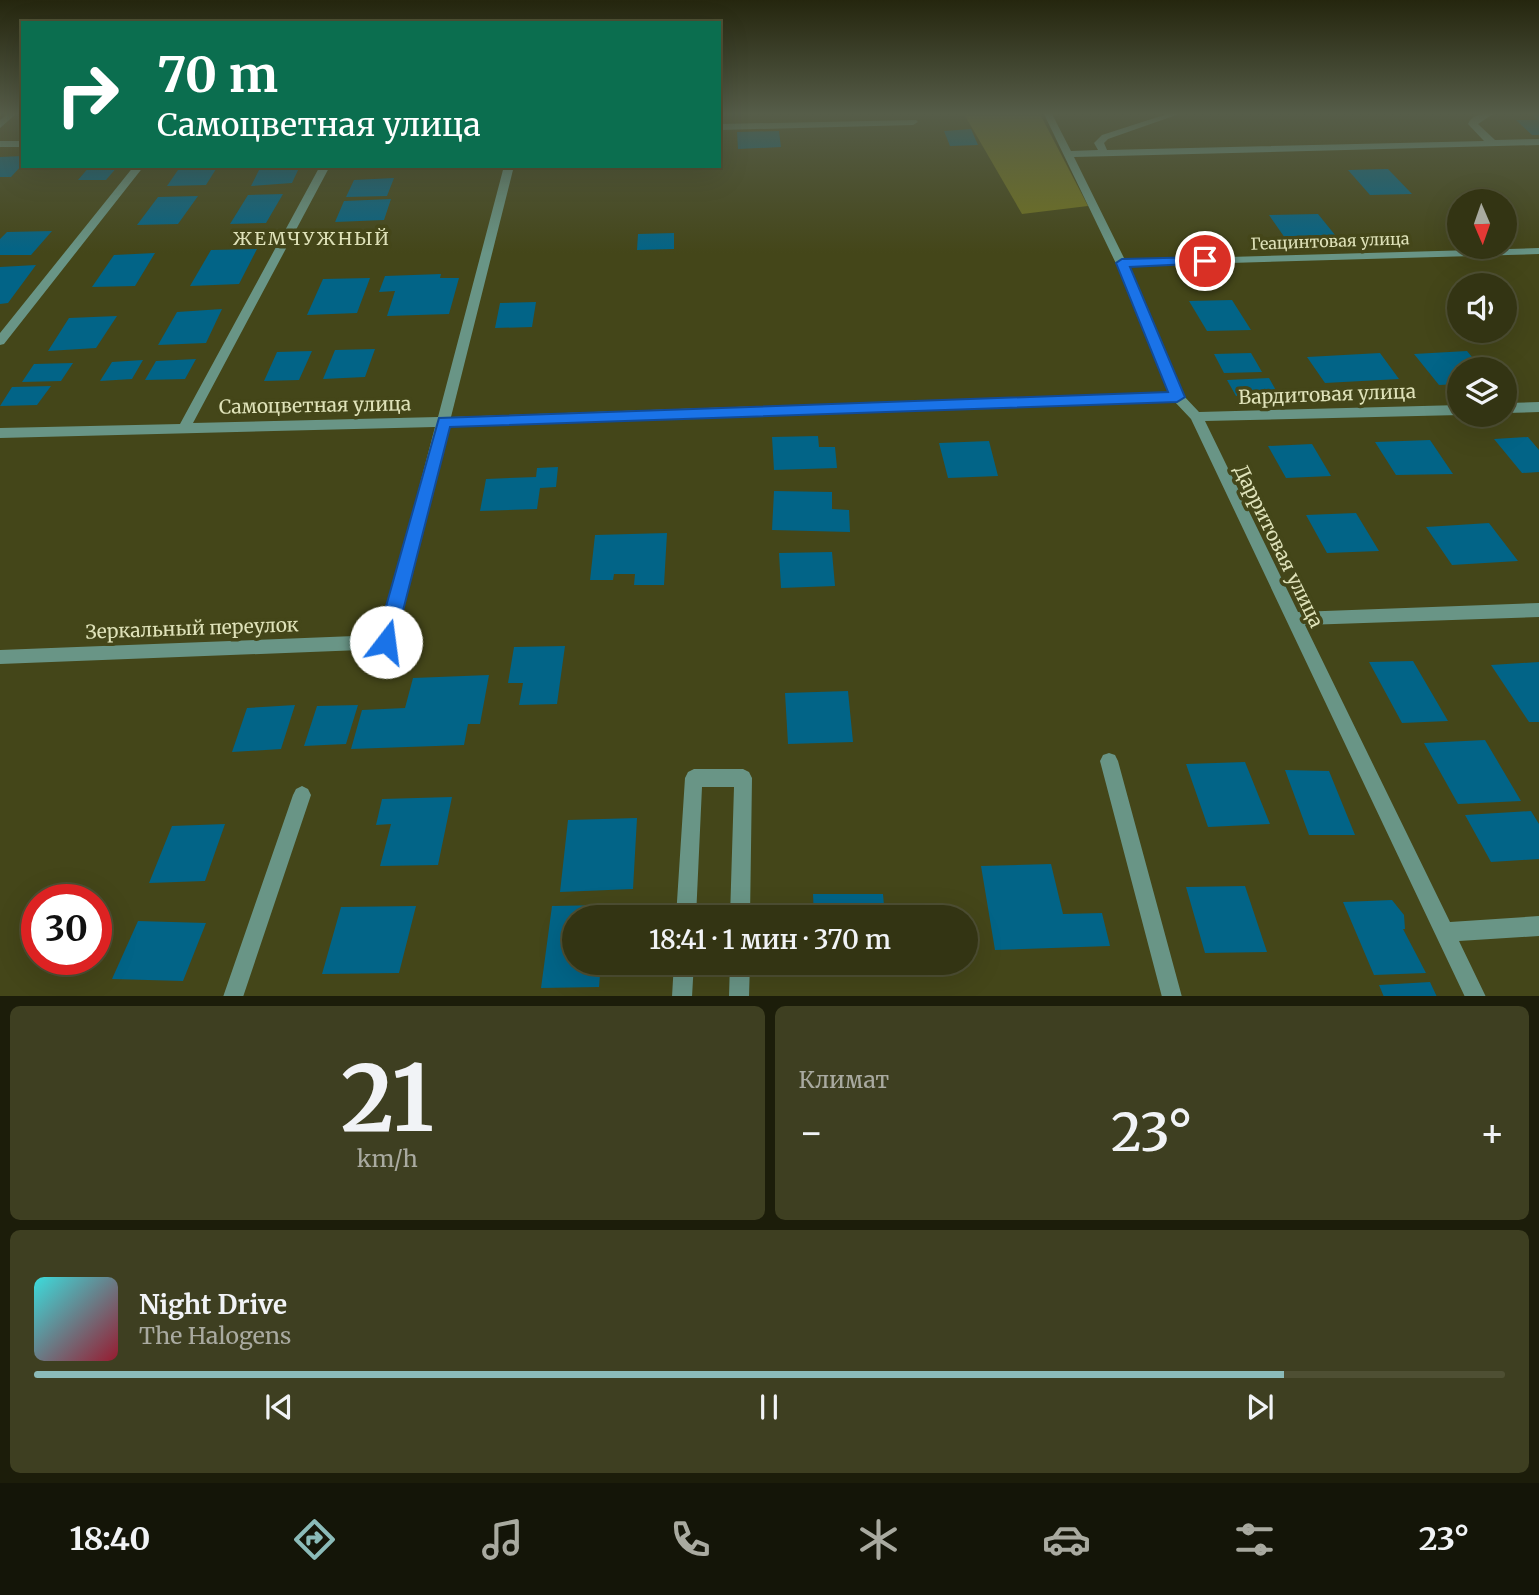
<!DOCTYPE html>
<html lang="ru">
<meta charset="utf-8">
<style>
:root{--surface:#333413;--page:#3e3f21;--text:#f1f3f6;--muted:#a9aaa0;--line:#4e4f33;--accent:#8bbbb9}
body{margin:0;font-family:Merriweather,serif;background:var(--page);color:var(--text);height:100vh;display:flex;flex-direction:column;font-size:26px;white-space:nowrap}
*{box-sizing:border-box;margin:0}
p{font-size:23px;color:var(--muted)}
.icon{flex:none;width:38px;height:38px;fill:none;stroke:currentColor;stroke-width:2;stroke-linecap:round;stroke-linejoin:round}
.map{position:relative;height:996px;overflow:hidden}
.sheet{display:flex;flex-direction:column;gap:10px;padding:10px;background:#1c1d0a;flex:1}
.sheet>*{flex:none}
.guide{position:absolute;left:21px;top:21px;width:700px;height:147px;border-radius:0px;box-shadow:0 7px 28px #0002,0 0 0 2px var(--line);background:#0b6e4f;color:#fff;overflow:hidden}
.needle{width:46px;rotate:178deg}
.controls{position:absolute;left:1447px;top:189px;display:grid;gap:14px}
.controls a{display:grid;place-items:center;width:70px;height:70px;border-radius:50%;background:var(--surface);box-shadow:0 7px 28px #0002,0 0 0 2px var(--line);font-size:35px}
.speed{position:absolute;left:21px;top:884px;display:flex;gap:14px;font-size:35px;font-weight:700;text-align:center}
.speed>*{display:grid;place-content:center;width:91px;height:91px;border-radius:50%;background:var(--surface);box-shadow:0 7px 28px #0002,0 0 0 2px var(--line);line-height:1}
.speed .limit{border:10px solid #d22;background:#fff;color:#111}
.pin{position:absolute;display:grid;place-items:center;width:60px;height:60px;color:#fff;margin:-30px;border:4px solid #fff;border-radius:50%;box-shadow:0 2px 7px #0007}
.me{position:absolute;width:77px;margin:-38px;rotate:15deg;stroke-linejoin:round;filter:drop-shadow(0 0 5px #0008)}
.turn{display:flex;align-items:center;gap:24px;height:147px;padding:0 21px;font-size:32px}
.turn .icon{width:91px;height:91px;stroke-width:2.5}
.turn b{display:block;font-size:49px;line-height:60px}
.big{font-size:52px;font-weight:600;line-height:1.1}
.sheet .tile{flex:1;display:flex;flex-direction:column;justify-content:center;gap:10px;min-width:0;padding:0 24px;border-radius:10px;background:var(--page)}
.sheet .dial{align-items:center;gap:0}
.dial b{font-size:91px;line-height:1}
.song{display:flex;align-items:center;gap:21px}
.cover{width:84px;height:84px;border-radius:10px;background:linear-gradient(135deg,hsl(180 70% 55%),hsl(350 70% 35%))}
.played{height:7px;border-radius:4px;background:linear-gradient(90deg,var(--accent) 85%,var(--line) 85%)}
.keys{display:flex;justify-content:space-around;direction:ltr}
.heat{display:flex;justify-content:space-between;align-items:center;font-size:38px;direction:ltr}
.sheet .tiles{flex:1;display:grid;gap:10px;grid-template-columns:1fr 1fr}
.tile:last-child{grid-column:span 2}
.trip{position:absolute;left:562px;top:905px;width:416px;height:70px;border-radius:35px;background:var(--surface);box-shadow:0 7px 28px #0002,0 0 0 2px var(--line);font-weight:600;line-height:70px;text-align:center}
.menu{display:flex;height:112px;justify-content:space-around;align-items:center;background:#141508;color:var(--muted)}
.menu .icon{width:49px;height:49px}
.menu .active{color:var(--accent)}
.menu b{font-size:32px;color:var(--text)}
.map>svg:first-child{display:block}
.green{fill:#70721f}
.building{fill:#026487}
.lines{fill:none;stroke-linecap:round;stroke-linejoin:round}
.street{fill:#699586;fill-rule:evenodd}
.route{fill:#1a73e8;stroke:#114b97;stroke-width:2}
.labels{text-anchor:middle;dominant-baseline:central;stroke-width:7;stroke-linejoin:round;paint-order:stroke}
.far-street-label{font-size:16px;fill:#dfe2b9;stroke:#444619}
.far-neighbourhood-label{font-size:18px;letter-spacing:2px;fill:#dfe2b9;stroke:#444619}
.street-label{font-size:19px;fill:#dfe2b9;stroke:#444619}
</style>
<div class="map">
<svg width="1539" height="997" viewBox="0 0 1539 997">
<rect width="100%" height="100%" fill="#444619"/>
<path class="green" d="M 964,114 L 1040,114 L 1088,206 L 1022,214 Z"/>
<path class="building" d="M 1532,114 L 1539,114 L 1539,135 L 1532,135 L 1516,120 L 1538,120 Z
M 971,129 L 978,145 L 950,146 L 944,131 Z
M 779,131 L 781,147 L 738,149 L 737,132 Z
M 23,156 L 23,164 L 11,177 L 0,177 L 0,157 Z
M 90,166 L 118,166 L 106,180 L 78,180 Z
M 299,168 L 292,183 L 251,186 L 259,170 Z
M 216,169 L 206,185 L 167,186 L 178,170 Z
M 1388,169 L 1412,194 L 1370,195 L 1348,170 Z
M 394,178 L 387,196 L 346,197 L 354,180 Z
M 283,194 L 266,223 L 230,224 L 248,195 Z
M 198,196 L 178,224 L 137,225 L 158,197 Z
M 391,199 L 384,220 L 335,222 L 344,201 Z
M 1318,214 L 1344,246 L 1292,248 L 1269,215 Z
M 52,231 L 31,255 L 0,255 L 0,239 L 7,232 Z
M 674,233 L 674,249 L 637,250 L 638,234 Z
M 257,249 L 239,284 L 190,286 L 211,250 Z
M 155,253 L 135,286 L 92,287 L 114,255 Z
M 36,265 L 8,303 L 0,304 L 0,267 Z
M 441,274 L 440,278 L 459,278 L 449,314 L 387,316 L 395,291 L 379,292 L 385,276 Z
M 370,278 L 357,313 L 307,315 L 323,279 Z
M 1232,300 L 1251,330 L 1207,331 L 1189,301 Z
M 536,302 L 532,327 L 495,328 L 500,303 Z
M 222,309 L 206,343 L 158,345 L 177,312 Z
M 117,316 L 96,348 L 48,351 L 69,318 Z
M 375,349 L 365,377 L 323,379 L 335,350 Z
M 312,351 L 299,380 L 264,381 L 277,352 Z
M 1467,351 L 1482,369 L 1460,369 L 1460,384 L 1439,385 L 1414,354 Z
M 1251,353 L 1262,372 L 1224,373 L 1214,354 Z
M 1380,353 L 1399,379 L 1325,383 L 1307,357 Z
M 196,359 L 185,379 L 145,380 L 156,361 Z
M 143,360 L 132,379 L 100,381 L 112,362 Z
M 73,363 L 61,381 L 22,382 L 34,364 Z
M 1269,378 L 1278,394 L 1236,396 L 1227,380 Z
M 51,386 L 37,405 L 0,406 L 12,387 Z
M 818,436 L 819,447 L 835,447 L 837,468 L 774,470 L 772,437 Z
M 1528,437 L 1539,450 L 1539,472 L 1522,473 L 1494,439 Z
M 1430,440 L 1453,474 L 1396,475 L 1375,442 Z
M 989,441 L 998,476 L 948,478 L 939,443 Z
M 1312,444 L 1331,476 L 1286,478 L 1268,446 Z
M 558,467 L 556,487 L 540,488 L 537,509 L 480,511 L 486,479 L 536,477 L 537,468 Z
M 774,491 L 832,492 L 832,509 L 849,510 L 850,532 L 772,530 Z
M 1356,513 L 1379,551 L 1327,553 L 1306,515 Z
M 1489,523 L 1518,561 L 1452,565 L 1426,527 Z
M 667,533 L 664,585 L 634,585 L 635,574 L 614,574 L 613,580 L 590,580 L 595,535 Z
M 832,552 L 835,586 L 781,588 L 779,553 Z
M 565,646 L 557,704 L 519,705 L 523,683 L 508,683 L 514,647 Z
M 1413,661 L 1448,721 L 1402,723 L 1369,662 Z
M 1539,662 L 1539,722 L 1529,722 L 1491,665 Z
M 489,675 L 480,724 L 468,724 L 464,745 L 351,749 L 362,710 L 405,708 L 413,678 Z
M 848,691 L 853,742 L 788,744 L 785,693 Z
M 295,705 L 281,749 L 232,752 L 247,708 Z
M 358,705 L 346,744 L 304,746 L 317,706 Z
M 1485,740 L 1521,801 L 1458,804 L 1424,743 Z
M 1245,762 L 1270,824 L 1208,827 L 1186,764 Z
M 1285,770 L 1329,771 L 1355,835 L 1309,835 Z
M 452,797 L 438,865 L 380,866 L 391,824 L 376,825 L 382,799 Z
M 1531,811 L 1539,824 L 1539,859 L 1491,862 L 1465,815 Z
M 637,818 L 633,889 L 560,892 L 568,820 Z
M 225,824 L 205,881 L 149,883 L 172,826 Z
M 1051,864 L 1063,914 L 1102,913 L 1110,946 L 995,950 L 981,866 Z
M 1245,886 L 1267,952 L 1205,953 L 1186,887 Z
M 813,894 L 883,894 L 885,917 L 814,917 Z
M 1392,900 L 1404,915 L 1405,929 L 1403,929 L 1426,973 L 1374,975 L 1343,902 Z
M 607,905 L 606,917 L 574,917 L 574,962 L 601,962 L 599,987 L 541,988 L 552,906 Z
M 416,906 L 399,973 L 322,974 L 341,907 Z
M 138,921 L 206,923 L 183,981 L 112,979 Z
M 815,962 L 888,962 L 889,966 L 815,966 Z
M 1430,982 L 1437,997 L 1384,997 L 1379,985 Z"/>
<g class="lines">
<path class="street" d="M 7,114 L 16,114 L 0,128 L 0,120 Z
M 1044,114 L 1052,114 L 1071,151 L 1098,150 L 1094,143 L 1102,135 L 1167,114 L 1179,114 L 1108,139 L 1104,143 L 1107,150 L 1484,141 L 1468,124 C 1472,114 1484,113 1493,114 L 1478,124 L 1495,140 L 1539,139 L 1539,145 L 1074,157 L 1125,260 L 1539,248 L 1539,254 L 1129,266 L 1182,394 L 1199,412 L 1460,405 L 1460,415 L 1205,421 L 1298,612 L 1539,603 L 1539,617 L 1305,625 L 1450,922 L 1539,916 L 1539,936 L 1459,941 L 1486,997 L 1465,997 L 1191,419 L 1174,401 L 448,427 L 392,647 L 386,649 L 0,664 L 0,650 L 380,635 L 435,427 L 0,438 L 0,428 L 180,424 L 320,166 L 330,166 L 193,423 L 438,417 L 504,166 L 514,166 L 451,417 L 1169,392 L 1122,276 Z
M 916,120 L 918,122 L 913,125 L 719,130 L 719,124 Z
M 0,141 L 23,141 L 23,147 L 0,147 Z
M 134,166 L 144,166 L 4,344 L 0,345 L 0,333 Z
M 1539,402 L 1539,412 L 1505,413 L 1505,403 Z
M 1109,753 L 1115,755 L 1118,761 L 1182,997 L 1162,997 L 1100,761 L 1103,755 Z
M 694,769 L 743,769 L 749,772 L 752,778 L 750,917 L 730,917 L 734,787 L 702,787 L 696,917 L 676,917 L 685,778 L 688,772 Z
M 302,786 L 308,789 L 311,795 L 243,997 L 223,997 L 293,795 L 296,789 Z
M 674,962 L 694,962 L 692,997 L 672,997 Z
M 730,962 L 750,962 L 749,997 L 729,997 Z"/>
</g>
<linearGradient id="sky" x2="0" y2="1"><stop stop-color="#25260e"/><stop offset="0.45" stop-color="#565d49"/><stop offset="1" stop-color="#565d49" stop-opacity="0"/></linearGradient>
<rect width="1539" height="253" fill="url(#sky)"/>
<path class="route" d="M 1205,257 L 1212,261 L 1210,263 L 1130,267 L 1185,397 L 1177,402 L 450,427 L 395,642 L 392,648 L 386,650 L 379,648 L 376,642 L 439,418 L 1168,392 L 1116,263 L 1122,259 Z"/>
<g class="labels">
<g class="far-street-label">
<text transform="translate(1330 241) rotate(-2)">Геацинтовая улица</text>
</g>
<g class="far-neighbourhood-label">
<text x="312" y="238">ЖЕМЧУЖНЫЙ</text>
</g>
<g class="street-label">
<text transform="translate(1327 394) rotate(-2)">Вардитовая улица</text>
<text transform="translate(315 405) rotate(-1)">Самоцветная улица</text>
<text transform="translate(1279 546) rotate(64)">Дарритовая улица</text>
<text transform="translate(192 628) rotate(-2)">Зеркальный переулок</text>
</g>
</g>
</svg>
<div class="controls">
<a><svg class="needle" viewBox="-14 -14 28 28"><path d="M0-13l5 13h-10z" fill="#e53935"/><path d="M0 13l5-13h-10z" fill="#a9aaa0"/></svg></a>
<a><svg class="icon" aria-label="sound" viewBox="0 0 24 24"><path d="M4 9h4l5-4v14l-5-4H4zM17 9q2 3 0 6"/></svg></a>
<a><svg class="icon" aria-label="layers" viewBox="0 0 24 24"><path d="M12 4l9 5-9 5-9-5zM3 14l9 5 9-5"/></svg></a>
</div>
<div class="speed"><div class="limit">30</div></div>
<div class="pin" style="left:1205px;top:261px;background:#d93025"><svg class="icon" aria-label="arrive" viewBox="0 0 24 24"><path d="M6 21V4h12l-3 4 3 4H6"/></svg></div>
<svg class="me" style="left:386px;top:642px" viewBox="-20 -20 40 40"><circle r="19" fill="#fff"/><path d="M0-13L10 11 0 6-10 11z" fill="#1a73e8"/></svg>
<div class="trip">18:41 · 1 мин · 370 m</div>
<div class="guide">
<div class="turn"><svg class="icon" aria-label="right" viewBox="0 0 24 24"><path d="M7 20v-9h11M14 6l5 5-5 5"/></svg><div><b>70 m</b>Самоцветная улица</div></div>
</div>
</div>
<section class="sheet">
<div class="tiles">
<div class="tile dial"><b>21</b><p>km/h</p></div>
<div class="tile"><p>Климат</p>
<div class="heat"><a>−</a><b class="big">23°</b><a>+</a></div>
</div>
<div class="tile">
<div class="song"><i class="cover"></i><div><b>Night Drive</b><p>The Halogens</p></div></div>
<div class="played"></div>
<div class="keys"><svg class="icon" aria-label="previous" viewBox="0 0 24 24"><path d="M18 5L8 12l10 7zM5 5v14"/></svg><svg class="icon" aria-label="pause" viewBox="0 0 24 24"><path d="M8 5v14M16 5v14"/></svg><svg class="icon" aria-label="next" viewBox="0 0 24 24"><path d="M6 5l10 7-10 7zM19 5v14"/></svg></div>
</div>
</div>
</section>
<nav class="menu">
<b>18:40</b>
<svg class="icon active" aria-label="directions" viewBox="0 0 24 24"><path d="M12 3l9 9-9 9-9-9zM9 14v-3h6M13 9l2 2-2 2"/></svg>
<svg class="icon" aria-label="music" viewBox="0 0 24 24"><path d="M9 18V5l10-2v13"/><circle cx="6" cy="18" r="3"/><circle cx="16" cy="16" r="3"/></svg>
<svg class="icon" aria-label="phone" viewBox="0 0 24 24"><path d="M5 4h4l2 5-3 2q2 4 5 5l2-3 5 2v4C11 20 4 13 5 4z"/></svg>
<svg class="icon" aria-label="climate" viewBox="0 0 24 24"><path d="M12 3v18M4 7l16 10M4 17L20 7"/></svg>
<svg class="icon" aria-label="car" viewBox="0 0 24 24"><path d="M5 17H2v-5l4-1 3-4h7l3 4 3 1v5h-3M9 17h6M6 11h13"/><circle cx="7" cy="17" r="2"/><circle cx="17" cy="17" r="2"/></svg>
<svg class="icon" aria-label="filters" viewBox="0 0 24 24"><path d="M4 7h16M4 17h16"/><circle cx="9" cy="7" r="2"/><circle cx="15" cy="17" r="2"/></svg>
<b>23°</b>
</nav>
